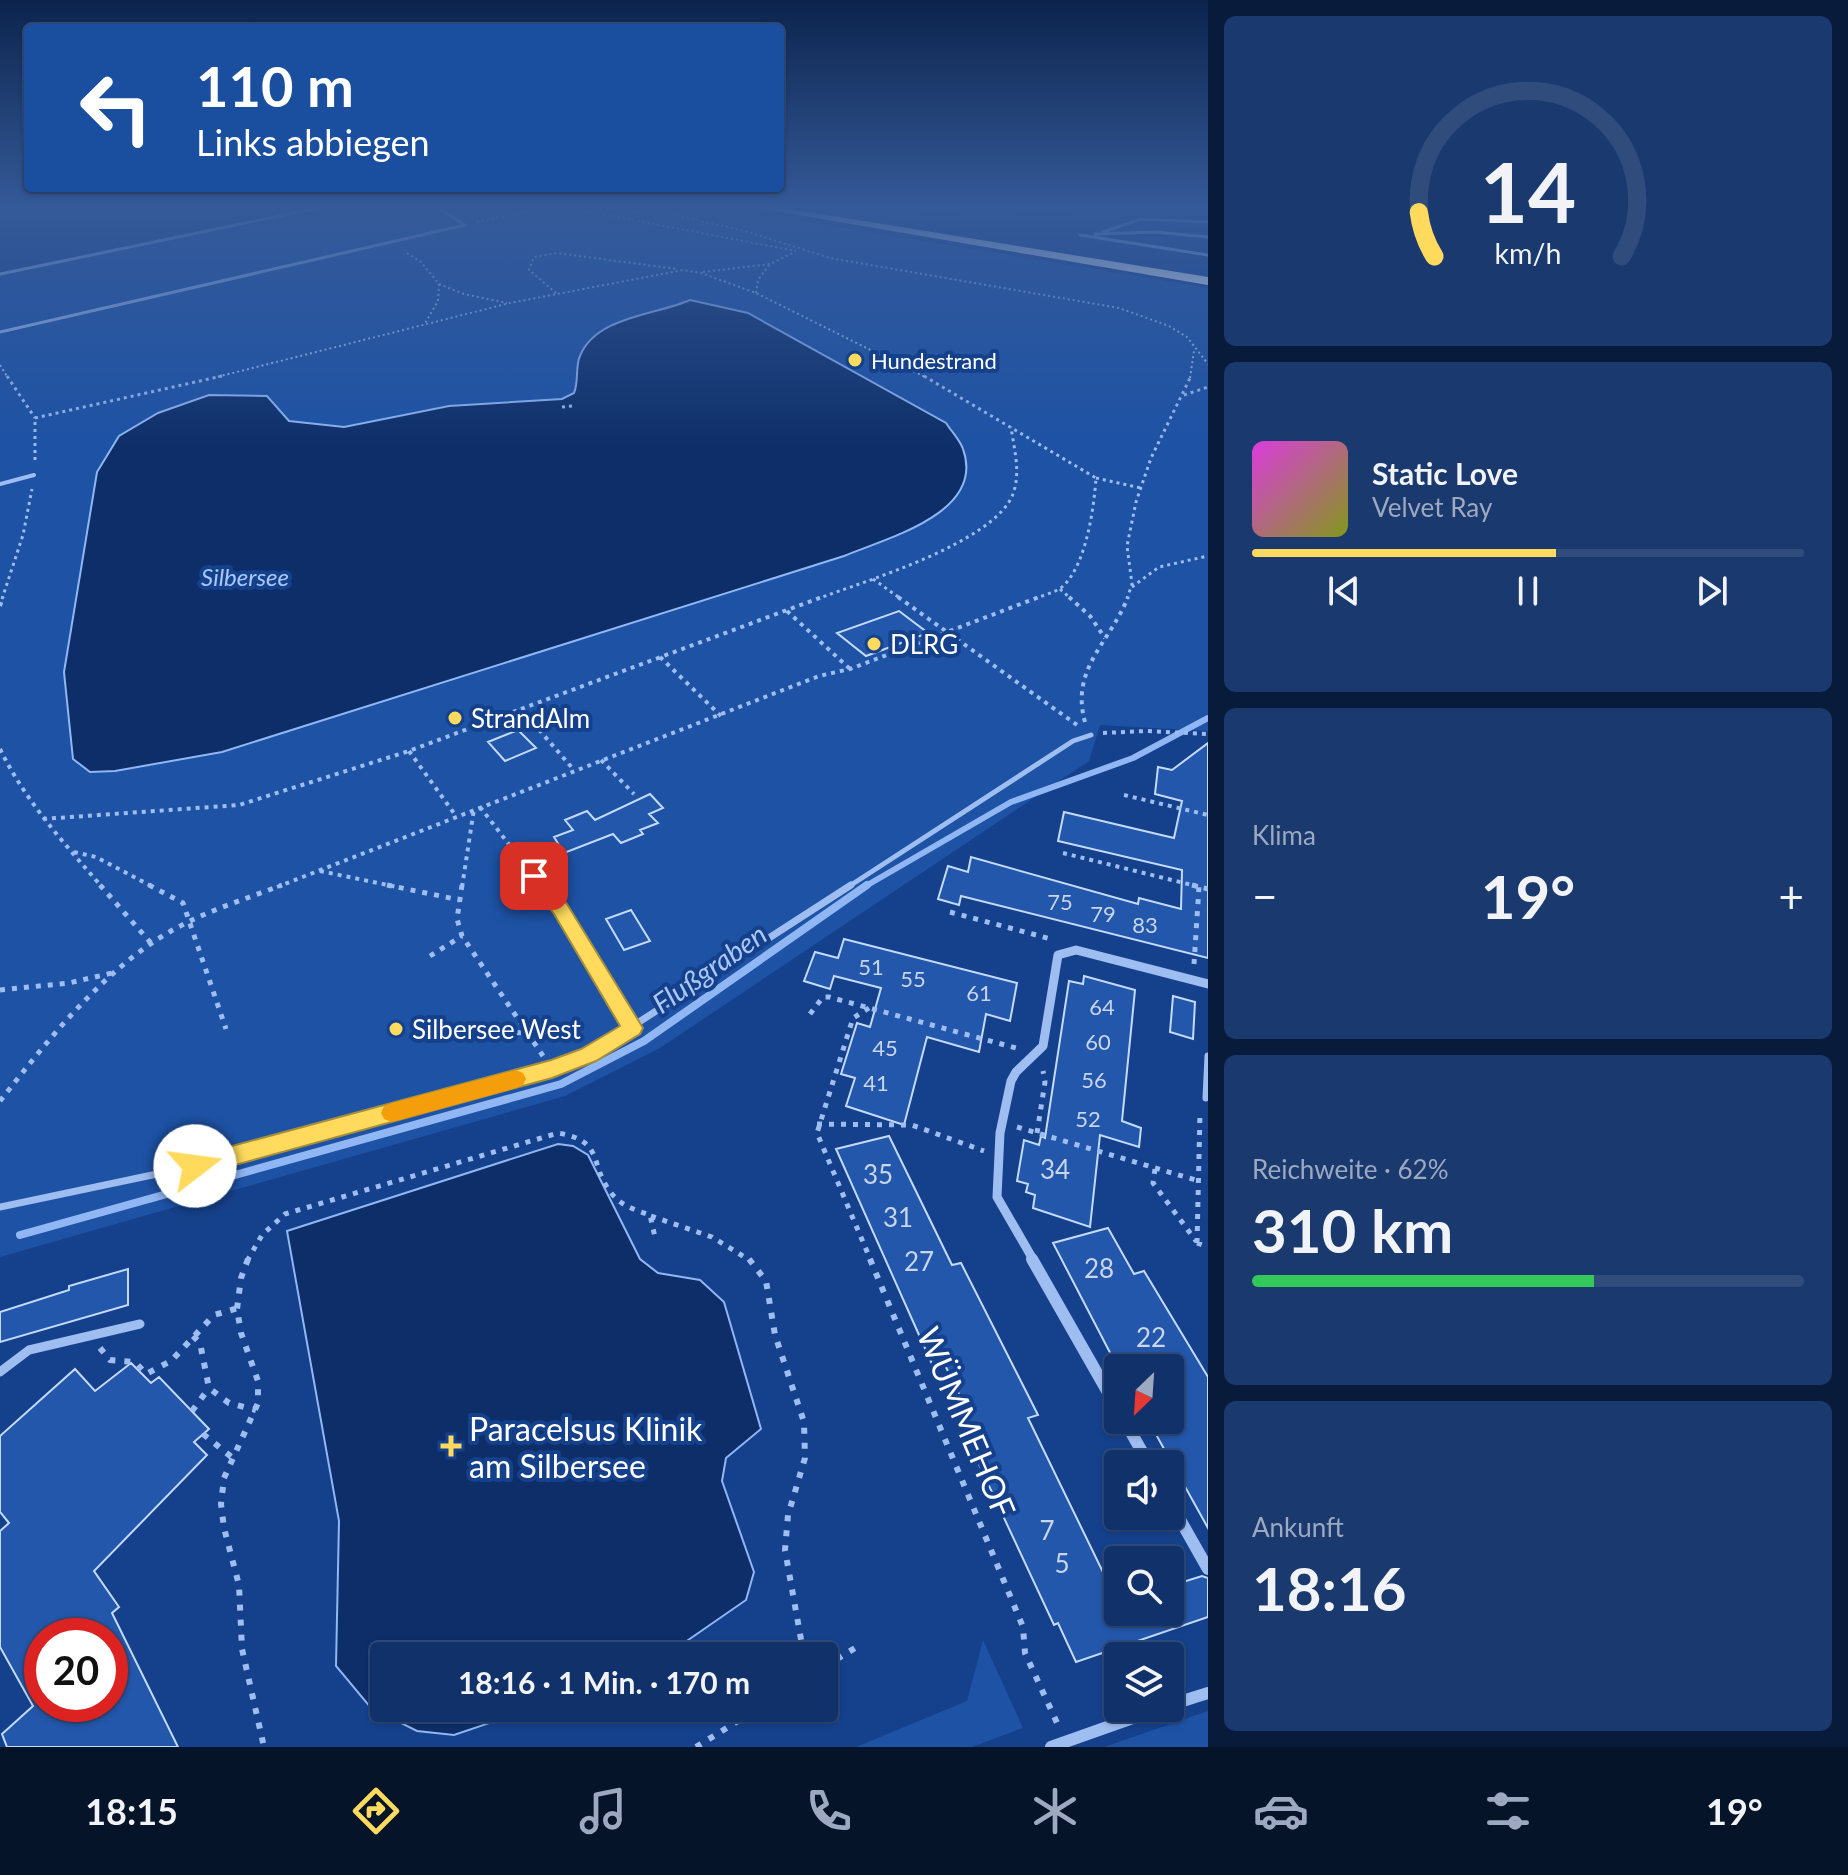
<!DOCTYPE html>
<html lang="de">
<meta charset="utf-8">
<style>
:root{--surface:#103169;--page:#19396f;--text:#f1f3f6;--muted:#9ca9c0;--line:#304c7d;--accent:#ffda5c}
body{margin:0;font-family:Lato,sans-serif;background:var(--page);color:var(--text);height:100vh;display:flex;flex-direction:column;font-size:30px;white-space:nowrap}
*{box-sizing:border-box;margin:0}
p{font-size:26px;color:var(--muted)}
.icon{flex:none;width:44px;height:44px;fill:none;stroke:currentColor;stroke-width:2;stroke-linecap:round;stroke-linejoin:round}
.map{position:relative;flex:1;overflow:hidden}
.sheet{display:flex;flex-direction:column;gap:16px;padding:16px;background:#091b3a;width:640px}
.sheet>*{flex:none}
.guide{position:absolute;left:24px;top:24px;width:760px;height:168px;border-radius:8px;box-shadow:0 2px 6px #0004,0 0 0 2px var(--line);background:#1a4fa0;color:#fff;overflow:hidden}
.needle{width:52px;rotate:205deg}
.controls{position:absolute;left:1104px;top:1354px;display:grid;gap:16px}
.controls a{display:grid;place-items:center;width:80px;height:80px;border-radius:8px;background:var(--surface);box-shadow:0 2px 6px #0004,0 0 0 2px var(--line);font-size:40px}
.speed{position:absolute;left:24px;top:1618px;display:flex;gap:16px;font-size:40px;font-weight:700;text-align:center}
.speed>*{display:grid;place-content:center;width:104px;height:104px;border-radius:50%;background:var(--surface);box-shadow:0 2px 6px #0004,0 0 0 2px var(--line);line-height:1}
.speed .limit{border:12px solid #d22;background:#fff;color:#111}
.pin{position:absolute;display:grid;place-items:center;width:68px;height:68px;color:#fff;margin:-34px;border-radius:16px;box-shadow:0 4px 12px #0006}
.me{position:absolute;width:88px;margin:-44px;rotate:75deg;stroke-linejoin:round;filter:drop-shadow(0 0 6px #0008)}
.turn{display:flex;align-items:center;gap:28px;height:168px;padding:0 40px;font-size:36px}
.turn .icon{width:104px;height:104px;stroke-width:2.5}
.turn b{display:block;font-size:56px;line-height:68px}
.big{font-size:60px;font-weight:700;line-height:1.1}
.sheet .widget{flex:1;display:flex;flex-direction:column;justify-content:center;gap:12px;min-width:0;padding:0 28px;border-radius:12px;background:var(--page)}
.sheet .dial{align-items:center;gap:0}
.dial svg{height:208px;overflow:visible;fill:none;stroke:var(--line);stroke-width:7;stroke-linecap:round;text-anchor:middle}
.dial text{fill:var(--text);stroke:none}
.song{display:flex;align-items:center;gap:24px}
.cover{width:96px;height:96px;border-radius:12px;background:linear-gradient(135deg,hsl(300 70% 55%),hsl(70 70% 35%))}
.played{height:8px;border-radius:4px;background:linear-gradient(90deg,var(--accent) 55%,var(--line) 55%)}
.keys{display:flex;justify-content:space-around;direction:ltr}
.heat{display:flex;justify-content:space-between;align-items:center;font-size:44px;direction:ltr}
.charge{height:12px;border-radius:6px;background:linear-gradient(90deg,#34c759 62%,var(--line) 0)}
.trip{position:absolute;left:370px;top:1642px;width:468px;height:80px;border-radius:8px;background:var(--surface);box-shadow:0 2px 6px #0004,0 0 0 2px var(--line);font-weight:700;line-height:80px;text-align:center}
.tab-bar{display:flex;height:128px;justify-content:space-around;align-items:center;background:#06142a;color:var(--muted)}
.tab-bar .icon{width:56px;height:56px}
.tab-bar .selected{color:var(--accent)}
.tab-bar b{font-size:36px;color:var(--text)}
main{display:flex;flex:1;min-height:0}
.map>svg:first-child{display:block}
.green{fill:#1d52a5}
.water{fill:#0d2e68;stroke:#90b7f3;stroke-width:2}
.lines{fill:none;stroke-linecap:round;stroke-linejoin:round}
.stream-far1{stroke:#90b7f3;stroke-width:6}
.stream{stroke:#90b7f3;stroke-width:8}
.building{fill:#2357ab;stroke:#c4dafb;stroke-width:2;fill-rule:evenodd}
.path-far4{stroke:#9ebdf0;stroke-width:2;stroke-dasharray:2 3;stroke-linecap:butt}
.path-far3{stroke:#9ebdf0;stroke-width:3;stroke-dasharray:3 4;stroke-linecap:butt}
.path-far2{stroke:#9ebdf0;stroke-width:4;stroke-dasharray:4 5;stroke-linecap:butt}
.path-far1{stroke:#9ebdf0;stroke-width:5;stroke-dasharray:5 7;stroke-linecap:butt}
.path{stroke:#9ebdf0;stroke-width:6;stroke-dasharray:6 9;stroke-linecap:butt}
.service-far4{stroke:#9ebdf0;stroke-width:3}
.service-far3{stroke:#9ebdf0;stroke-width:4}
.service-far2{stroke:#9ebdf0;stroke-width:5}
.service-far1{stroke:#9ebdf0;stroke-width:7}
.service{stroke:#9ebdf0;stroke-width:9}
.minor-far1{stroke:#9ebdf0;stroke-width:9}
.minor{stroke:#9ebdf0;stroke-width:12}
.motorway{fill:#fff;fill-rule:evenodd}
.route{fill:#ffda5c;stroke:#a68e3c;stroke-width:2}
.slow{fill:#f59e0b}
.poi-dot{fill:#ffda5c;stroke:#15418c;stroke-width:3}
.labels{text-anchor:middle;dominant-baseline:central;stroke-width:8;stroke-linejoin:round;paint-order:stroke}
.far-poi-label{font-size:22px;fill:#fff;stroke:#15418c;text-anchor:start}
.number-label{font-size:22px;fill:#c8d5ea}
.far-water-label{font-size:24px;font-style:italic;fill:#a9c8f7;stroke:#15418c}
.poi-label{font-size:26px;fill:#fff;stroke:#15418c;text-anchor:start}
.near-number-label{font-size:26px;fill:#c8d5ea}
.water-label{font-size:28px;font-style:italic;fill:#a9c8f7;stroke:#15418c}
.near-street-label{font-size:32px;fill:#fff;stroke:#15418c}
.near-poi-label{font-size:32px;fill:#fff;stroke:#15418c;text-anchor:start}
</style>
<main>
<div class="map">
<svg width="1208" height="1747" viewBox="0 0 1208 1747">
<rect width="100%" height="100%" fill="#15418c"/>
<path class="green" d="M 315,206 L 645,206 L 674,211 L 678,206 L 711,206 L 1208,288 L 1208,731 L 1100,725 L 1089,761 L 660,1048 L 565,1096 L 0,1257 L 0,275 Z
M 902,206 L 1103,206 L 984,217 Z
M 983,1640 L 1023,1728 L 972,1747 L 856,1747 L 967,1701 Z
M 1208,1711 L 1208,1747 L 1104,1747 Z"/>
<path class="water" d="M 690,300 L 748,313 L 946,423 C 951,431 960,440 963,449 C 986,513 887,538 844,556 L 222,752 L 115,771 L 90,772 L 73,759 L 64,672 L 97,472 L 119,436 L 158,413 L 209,395 L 267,396 L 289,421 L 344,427 L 449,406 L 562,399 L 574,393 C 579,381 575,367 580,356 C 596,316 657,315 690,300 Z
M 558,1144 L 573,1146 L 588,1155 L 640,1259 L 658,1273 L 700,1280 L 724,1302 L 761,1429 L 726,1458 L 722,1481 L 754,1572 L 746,1600 L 665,1656 L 384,1656 L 384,1708 L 553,1708 L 519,1713 L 454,1735 L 417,1731 L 371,1708 L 336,1666 L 339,1521 L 287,1231 Z"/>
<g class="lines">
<path class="stream-far1" d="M 864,887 L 1011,802 L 1133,758 L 1208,718"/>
<path class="stream" d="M 20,1235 L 561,1084 L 644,1041 L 867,885"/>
</g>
<path class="building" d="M 899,611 L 928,633 L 866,656 L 837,633 Z
M 518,730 L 536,748 L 505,761 L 488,742 Z
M 1208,743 L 1208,958 L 961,896 L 959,905 L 938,899 L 948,866 L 968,872 L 971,857 L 1138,904 L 1139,898 L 1181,909 L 1182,870 L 1058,841 L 1064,812 L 1174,838 L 1182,801 L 1155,794 L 1158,767 L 1172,770 Z
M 650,794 L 663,808 L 649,814 L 658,823 L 640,830 L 643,834 L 621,843 L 613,834 L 564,853 L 554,837 L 573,830 L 565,820 L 587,811 L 595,820 Z
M 631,910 L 650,941 L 624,950 L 606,919 Z
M 844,939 L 1017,983 L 1010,1021 L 986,1014 L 979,1052 L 927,1037 L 904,1125 L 846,1106 L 855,1078 L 841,1074 L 857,1023 L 870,1027 L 881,988 L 834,976 L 830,989 L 804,981 L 815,952 L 838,958 Z
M 1084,976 L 1135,990 L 1122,1121 L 1141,1128 L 1139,1147 L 1100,1135 L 1090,1227 L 1033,1208 L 1035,1195 L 1026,1192 L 1028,1184 L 1017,1181 L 1024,1140 L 1039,1145 L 1041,1136 L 1045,1138 L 1069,981 L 1083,984 Z
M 1173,996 L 1195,1002 L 1193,1039 L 1170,1032 Z
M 889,1136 L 952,1265 L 961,1263 L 1038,1415 L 1028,1418 L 1118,1603 L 1118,1612 L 1170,1612 L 1170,1586 L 1202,1576 L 1208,1578 L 1208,1617 L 1076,1662 L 1058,1623 L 1054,1625 L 948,1398 L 959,1394 L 943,1361 L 932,1364 L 836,1149 Z
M 1108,1228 L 1134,1274 L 1144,1271 L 1208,1377 L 1208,1528 L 1148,1420 L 1170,1420 L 1170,1368 L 1118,1368 L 1053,1243 Z
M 128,1269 L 128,1305 L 0,1342 L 0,1312 L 69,1290 L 69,1286 Z
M 131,1363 L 151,1383 L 159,1377 L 209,1429 L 194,1442 L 207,1455 L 94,1571 L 119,1607 L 112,1613 L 178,1747 L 7,1747 L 2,1734 L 33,1706 L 0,1647 L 0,1531 L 9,1523 L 0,1512 L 0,1436 L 75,1369 L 95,1391 ZM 42,1636 L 110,1636 L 110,1704 L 42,1704 Z"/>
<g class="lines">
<path class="path-far4" d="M 559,206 L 796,251
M 597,206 L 647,214 L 674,206
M 671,209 L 674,215 L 745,231 L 830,258 L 1119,308 L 1169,326 L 1187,337 L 1208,364
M 477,222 L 553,206
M 407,253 L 421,262 L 439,284 L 438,301 L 424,325
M 703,272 L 770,264 L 795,252
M 439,284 L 464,294 L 507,303
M 556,293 L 529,270 L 534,257 L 557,253 L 677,269
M 756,293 L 758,280 L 770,264
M 0,365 L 8,378
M 213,378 L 510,303 L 683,270 L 701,273 L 756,293 L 927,378
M 1190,378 L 1194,351"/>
<path class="path-far3" d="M 7,376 L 35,418
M 924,376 L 1096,478 C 1094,508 1086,565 1063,586 C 1055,593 1043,595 1034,599
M 1184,395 L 1208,387
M 562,407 L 572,406
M 35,460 L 35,418 L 222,376
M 1096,478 L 1141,488
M 873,579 L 901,599
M 1132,587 L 1159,567 L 1208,556
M 1060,589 L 1071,599
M 2,599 L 23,535 L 32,489
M 817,599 C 865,581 994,543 1013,494 C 1021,472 1014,449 1011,427
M 1127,599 L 1132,584 L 1127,546 L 1136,502 L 1151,458 L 1191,376"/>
<path class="path-far2" d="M 898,597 L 1077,725
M 1069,597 L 1090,616 L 1105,638
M 0,606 L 3,597
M 787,611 L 850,669
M 660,657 L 721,716
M 521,709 L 822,597
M 1085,722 C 1070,668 1110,643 1128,597
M 1103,733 L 1146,731 L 1208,734
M 0,749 C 26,802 64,843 102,887
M 409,751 L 456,816
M 601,760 L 634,794
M 1124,795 L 1208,815
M 480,807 L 525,865
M 43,819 L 239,805 L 409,751 L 521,709 L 574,770
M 74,852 L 96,857 L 153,887
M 1063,853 L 1200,887
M 320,871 L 397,887
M 277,887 L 819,676 L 850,669 L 1039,597
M 462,887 L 474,809"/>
<path class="path-far1" d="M 100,885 L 151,943
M 149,885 L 183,903 L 226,1029
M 387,885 L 460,900
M 462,885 L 457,919 L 462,936 L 543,1056
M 1192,885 L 1208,889
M 950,912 L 1051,939
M 430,956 L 462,936
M 1194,964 L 1199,887
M 0,990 L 69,983 L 112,973
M 869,1008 L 853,1018 L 817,1133 L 871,1261
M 810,1014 L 823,997 L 829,997 L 1016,1048
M 480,1031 L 527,1033
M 0,1101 C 52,1035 112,958 190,921 C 219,907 251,897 282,885
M 817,1124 L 912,1125 L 984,1151
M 1017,1127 L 1199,1181
M 1037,1133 L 1045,1082 L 1043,1071
M 1155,1169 L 1153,1183 L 1196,1241
M 651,1216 L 712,1237 L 751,1261
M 1197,1243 L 1200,1113
M 1197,1243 L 1208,1247
M 247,1261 L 262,1235 L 285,1214 L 558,1133 C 606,1141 588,1165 612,1194 C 622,1206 635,1210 650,1215 L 655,1237"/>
<path class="path" d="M 248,1259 L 241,1278 L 237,1309 L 241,1333 L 258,1381 L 258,1403 L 224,1478 L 221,1504 L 224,1528 L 239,1585 L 242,1649 L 264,1747
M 749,1259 L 766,1281 L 775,1335 L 804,1422 L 805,1458 L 788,1515 L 785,1550 L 804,1656
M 870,1259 L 1023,1627 L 1025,1653 L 1058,1725
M 193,1336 L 200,1343 L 209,1388 L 229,1403 L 256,1410
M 100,1348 L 110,1360 L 135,1362 L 146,1374 L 171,1361 L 214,1315 L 238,1308
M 192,1411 L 209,1388
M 203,1434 L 234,1459
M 824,1667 L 855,1648
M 696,1747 L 759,1708"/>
<path class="service-far4" d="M 1103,232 L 1141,219 L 1208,222
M 1095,234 L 1156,232 L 1208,237
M 1080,235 L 1208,255
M 0,274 L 327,206
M 0,332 L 465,225 L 435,206"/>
<path class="service-far3" d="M 0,484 L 34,475"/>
<path class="service-far2" d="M 534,876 L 543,887
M 848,887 L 1073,741 L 1091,735"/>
<path class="service-far1" d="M 541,885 L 561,909 L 632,1028
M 1206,1098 L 1208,1056
M 0,1207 L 195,1166 L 552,1069 L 588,1055 L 851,885"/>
<path class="service" d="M 0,1372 L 29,1350 L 140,1324"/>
<path class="minor-far1" d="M 1034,1261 L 997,1197 L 1000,1133 L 1011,1081 L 1016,1072 L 1043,1046 L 1058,955 L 1076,950 L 1208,984"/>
<path class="minor" d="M 1032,1259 L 1118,1410
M 1124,1420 L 1149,1464
M 1170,1502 L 1208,1569
M 1170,1705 L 1208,1693
M 1051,1747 L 1161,1708"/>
<path class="motorway" d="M 746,206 L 772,206 L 1208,277 L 1208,285 Z"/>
</g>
<linearGradient id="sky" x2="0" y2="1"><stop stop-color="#0c244d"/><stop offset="0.46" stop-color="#355a99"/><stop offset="1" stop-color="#355a99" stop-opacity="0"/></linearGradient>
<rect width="1208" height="451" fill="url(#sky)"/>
<path class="route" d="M 534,869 L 540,871 L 567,904 L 640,1023 L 643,1028 L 640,1034 L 596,1061 L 552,1078 L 195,1176 L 187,1173 L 184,1166 L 187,1159 L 195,1156 L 551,1060 L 581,1049 L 620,1026 L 554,914 L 525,876 Z"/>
<path class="slow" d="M 516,1070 L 523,1073 L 526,1079 L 523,1085 L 516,1088 L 392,1122 L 384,1119 L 381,1113 L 384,1106 L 392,1103 Z"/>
<g class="poi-dot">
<circle cx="855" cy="360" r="8"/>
<circle cx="874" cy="644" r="8"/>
<circle cx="455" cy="718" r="8"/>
<circle cx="396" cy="1029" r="8"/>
<path d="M447 1434h8v8h8v8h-8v8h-8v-8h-8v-8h8z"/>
</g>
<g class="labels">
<g class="far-poi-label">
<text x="871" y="360">Hundestrand</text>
</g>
<g class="number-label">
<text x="1060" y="901">75</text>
<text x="1103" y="913">79</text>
<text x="1145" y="924">83</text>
<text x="871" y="966">51</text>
<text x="913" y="978">55</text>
<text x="979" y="992">61</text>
<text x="1102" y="1006">64</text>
<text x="1098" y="1041">60</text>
<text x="885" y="1047">45</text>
<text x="1094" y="1079">56</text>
<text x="876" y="1082">41</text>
<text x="1088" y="1118">52</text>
</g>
<g class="far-water-label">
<text x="245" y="576">Silbersee</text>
</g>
<g class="poi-label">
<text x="890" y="644">DLRG</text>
<text x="471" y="718">StrandAlm</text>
<text x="412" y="1029">Silbersee West</text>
</g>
<g class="near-number-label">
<text x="1055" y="1169">34</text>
<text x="878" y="1174">35</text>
<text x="898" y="1217">31</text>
<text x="919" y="1261">27</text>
<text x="1099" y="1268">28</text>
<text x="1151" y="1337">22</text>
<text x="1047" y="1530">7</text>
<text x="1062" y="1563">5</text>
</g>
<g class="water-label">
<text transform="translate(709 968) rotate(-35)">Flußgraben</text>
</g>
<g class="near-street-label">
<text transform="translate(967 1422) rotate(67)">WÜMMEHOF</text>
</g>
<g class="near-poi-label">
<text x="469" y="1428">Paracelsus Klinik<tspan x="469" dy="37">am Silbersee</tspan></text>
</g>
</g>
</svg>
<div class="controls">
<a><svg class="needle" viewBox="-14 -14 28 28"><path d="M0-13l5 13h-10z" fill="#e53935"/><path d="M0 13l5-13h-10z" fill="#9ca9c0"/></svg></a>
<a><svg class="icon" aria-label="sound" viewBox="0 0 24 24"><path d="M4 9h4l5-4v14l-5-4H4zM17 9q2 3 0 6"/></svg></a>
<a><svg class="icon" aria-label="search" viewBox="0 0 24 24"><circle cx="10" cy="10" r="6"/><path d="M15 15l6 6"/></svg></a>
<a><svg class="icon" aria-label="layers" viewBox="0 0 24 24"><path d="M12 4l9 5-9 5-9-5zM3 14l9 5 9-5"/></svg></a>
</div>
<div class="speed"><div class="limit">20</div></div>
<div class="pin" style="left:534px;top:876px;background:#d93025"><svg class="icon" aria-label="arrive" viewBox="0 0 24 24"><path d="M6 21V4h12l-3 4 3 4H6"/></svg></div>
<svg class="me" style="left:195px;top:1166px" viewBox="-20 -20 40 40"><circle r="19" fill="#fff"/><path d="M0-13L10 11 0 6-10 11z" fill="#ffda5c"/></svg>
<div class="trip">18:16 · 1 Min. · 170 m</div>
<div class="guide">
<div class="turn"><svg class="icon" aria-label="left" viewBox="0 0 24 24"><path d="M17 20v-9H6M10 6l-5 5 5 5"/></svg><div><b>110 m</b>Links abbiegen</div></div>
</div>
</div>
<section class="sheet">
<div class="widget dial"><svg viewBox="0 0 100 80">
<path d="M14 69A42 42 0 1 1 86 69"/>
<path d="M14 69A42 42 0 0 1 8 52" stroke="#ffda5c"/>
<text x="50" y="56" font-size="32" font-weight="700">14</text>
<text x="50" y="72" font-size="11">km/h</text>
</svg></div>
<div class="widget">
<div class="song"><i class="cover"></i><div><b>Static Love</b><p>Velvet Ray</p></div></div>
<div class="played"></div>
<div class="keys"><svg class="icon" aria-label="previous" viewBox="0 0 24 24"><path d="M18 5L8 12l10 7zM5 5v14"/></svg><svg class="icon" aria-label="pause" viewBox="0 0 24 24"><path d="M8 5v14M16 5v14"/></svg><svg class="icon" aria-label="next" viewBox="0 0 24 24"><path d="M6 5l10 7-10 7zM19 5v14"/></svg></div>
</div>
<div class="widget"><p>Klima</p>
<div class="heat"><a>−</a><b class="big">19°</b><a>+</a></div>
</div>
<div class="widget"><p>Reichweite · 62%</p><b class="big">310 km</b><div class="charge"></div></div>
<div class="widget"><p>Ankunft</p><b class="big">18:16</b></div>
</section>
</main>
<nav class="tab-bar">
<b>18:15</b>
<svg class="icon selected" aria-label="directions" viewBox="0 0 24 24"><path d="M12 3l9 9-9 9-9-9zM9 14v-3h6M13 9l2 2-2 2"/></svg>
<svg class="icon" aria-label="music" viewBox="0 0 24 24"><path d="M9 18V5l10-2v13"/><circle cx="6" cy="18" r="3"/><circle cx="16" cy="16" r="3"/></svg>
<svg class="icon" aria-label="phone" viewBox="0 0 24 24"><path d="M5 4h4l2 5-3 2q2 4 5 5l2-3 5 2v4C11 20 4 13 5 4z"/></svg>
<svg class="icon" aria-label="climate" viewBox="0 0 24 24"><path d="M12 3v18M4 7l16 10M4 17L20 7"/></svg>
<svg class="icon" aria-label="car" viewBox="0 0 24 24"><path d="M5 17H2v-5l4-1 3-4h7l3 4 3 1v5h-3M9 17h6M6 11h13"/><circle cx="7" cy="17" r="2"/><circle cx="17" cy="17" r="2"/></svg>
<svg class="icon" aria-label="filters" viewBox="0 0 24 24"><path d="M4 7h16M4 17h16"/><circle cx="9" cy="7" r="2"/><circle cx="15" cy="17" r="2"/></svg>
<b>19°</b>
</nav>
